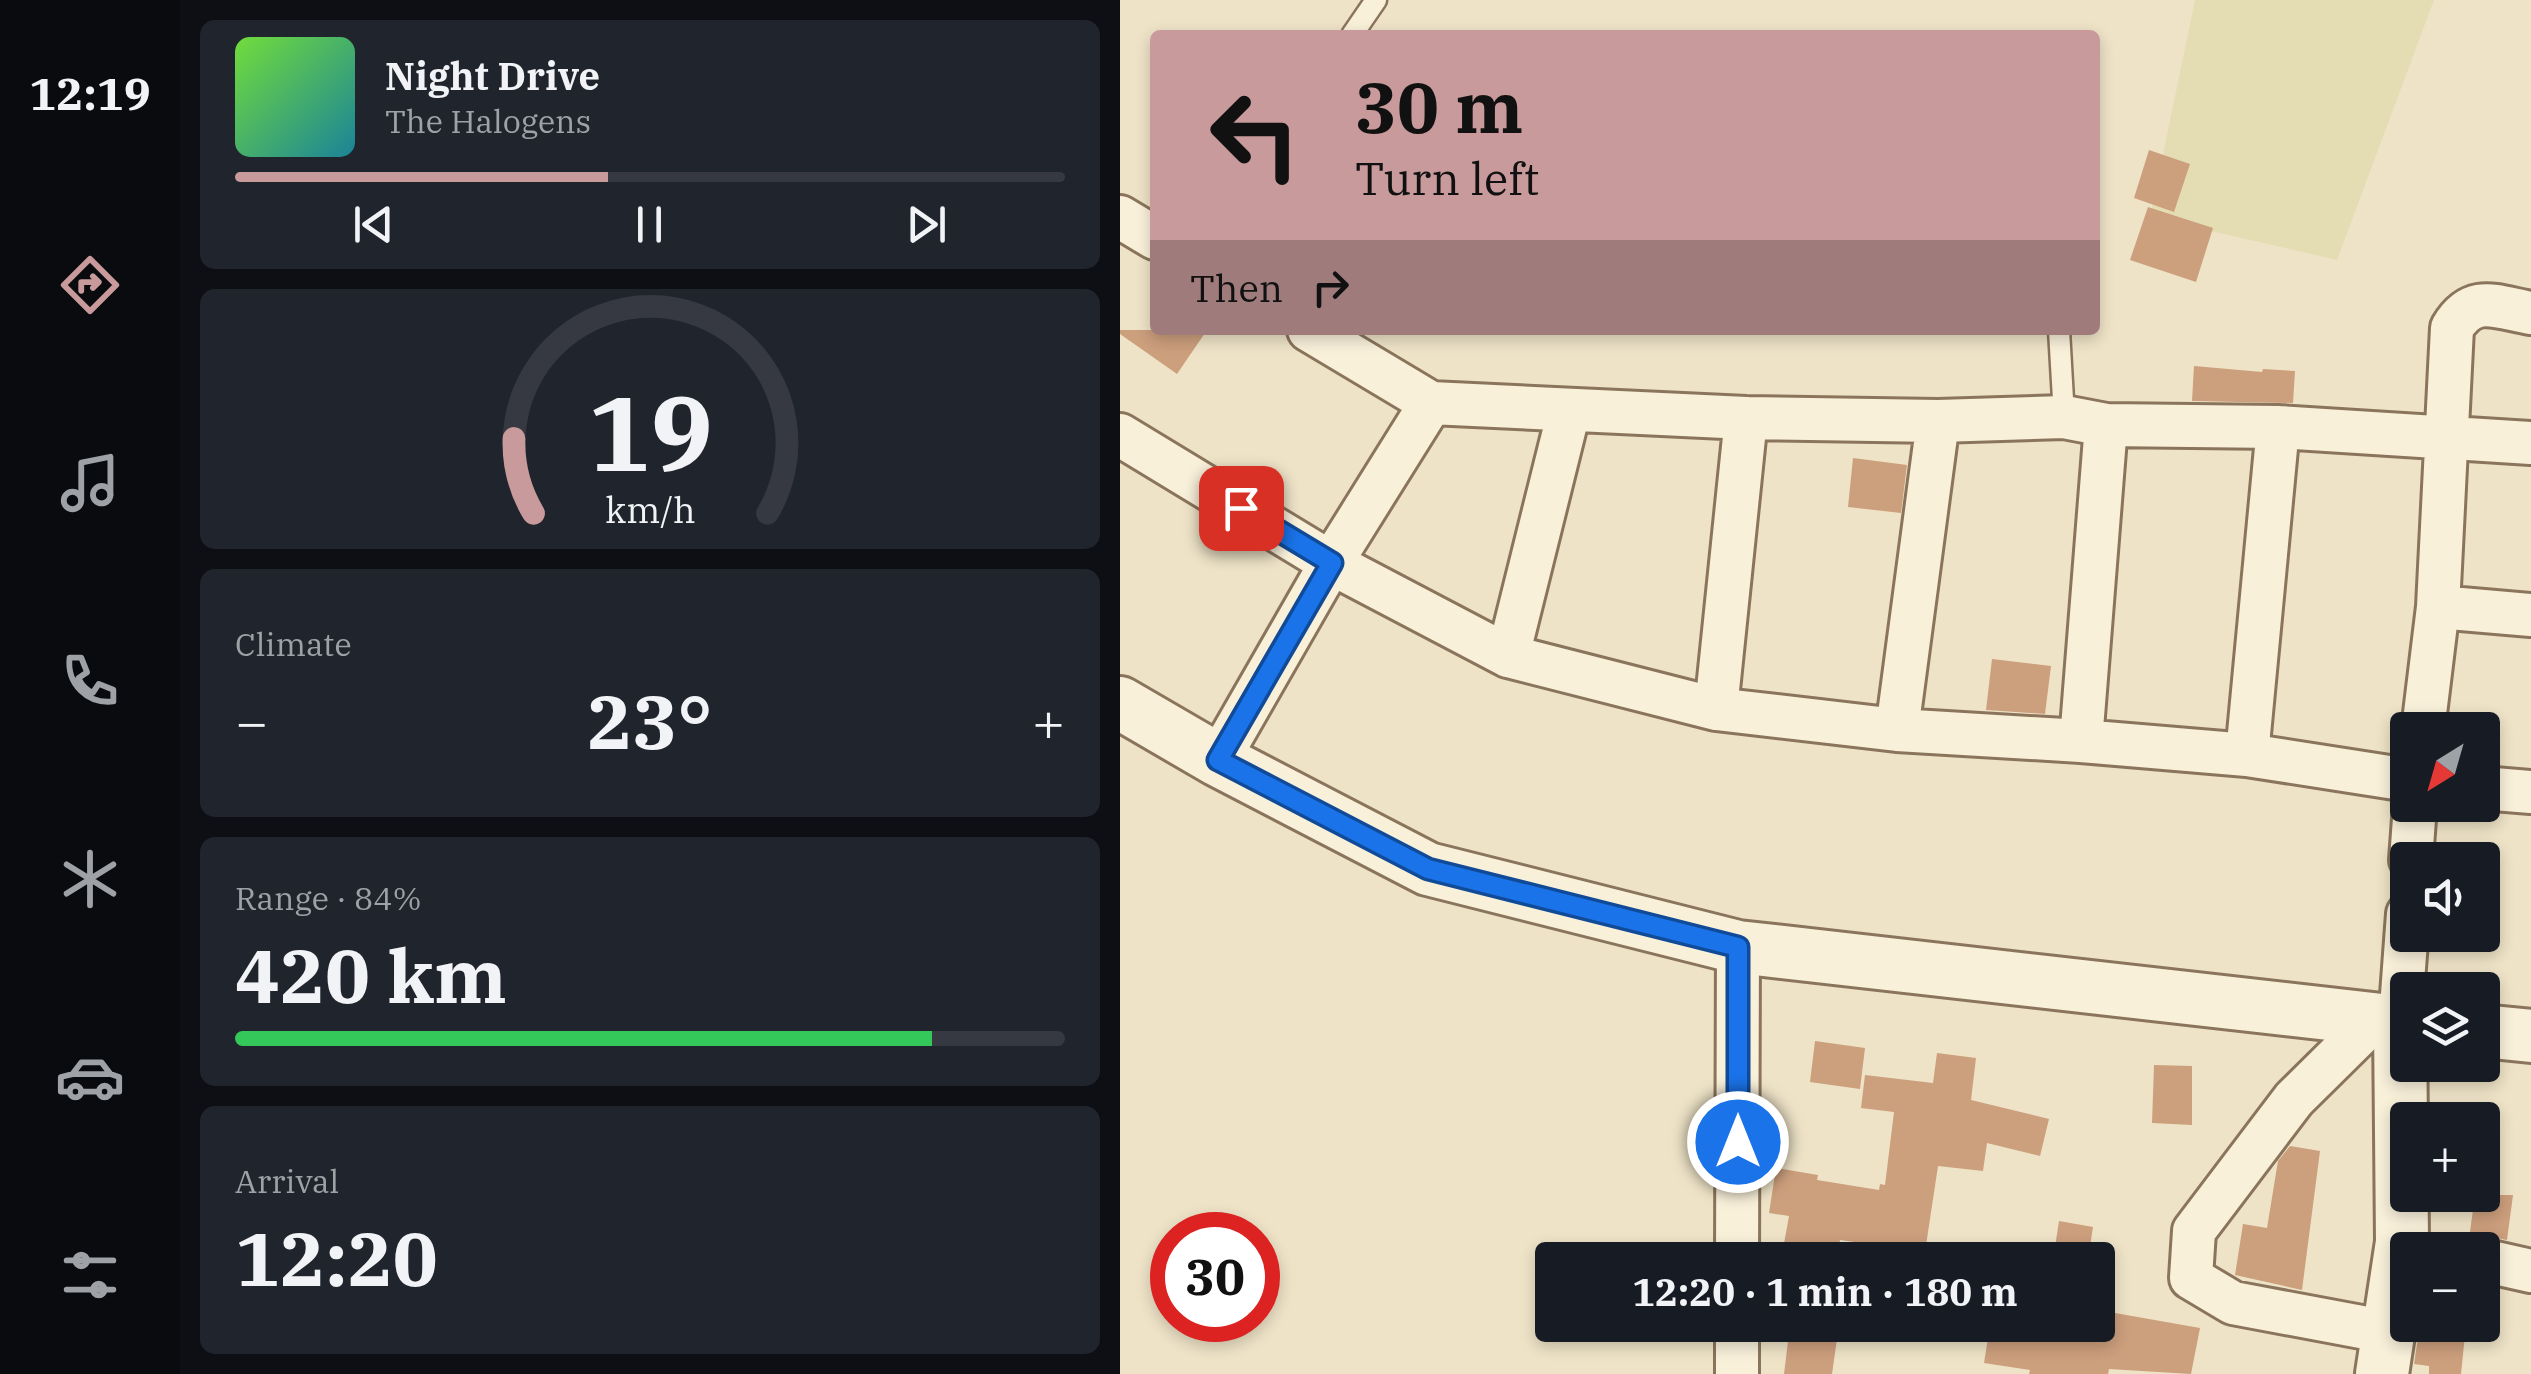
<!DOCTYPE html>
<meta charset="utf-8">
<style>
:root{--surface:#171b24;--page:#20242c;--text:#f1f3f6;--muted:#9ea1a6;--line:#363941;--accent:#c99a9b}
body{margin:0;font-family:"IBM Plex Serif",serif;background:var(--page);color:var(--text);height:100vh;display:flex;flex-direction:column;font-size:38px;white-space:nowrap}
*{box-sizing:border-box;margin:0}
p{font-size:32px;color:var(--muted)}
.icon{flex:none;width:55px;height:55px;fill:none;stroke:currentColor;stroke-width:2;stroke-linecap:round;stroke-linejoin:round}
.map{position:relative;flex:1;overflow:hidden}
.details{display:flex;flex-direction:column;gap:20px;padding:20px;background:#0d0f14;width:940px}
.details>*{flex:none}
.top-card{position:absolute;left:30px;top:30px;width:950px;height:305px;border-radius:10px;box-shadow:0 5px 15px #0003;background:#c99a9b;color:#111;overflow:hidden}
.needle{width:65px;rotate:217deg}
.controls{position:absolute;left:1270px;top:712px;display:grid;gap:20px}
.controls a{display:grid;place-items:center;width:110px;height:110px;border-radius:10px;background:var(--surface);box-shadow:0 5px 15px #0003;font-size:50px}
.speed{position:absolute;left:30px;top:1212px;display:flex;gap:20px;font-size:50px;font-weight:700;text-align:center}
.speed>*{display:grid;place-content:center;width:130px;height:130px;border-radius:50%;background:var(--surface);box-shadow:0 5px 15px #0003;line-height:1}
.speed .limit{border:15px solid #d22;background:#fff;color:#111}
.pin{position:absolute;display:grid;place-items:center;width:85px;height:85px;color:#fff;margin:-42px;border-radius:20px;box-shadow:0 5px 15px #0006}
.me{position:absolute;width:110px;margin:-55px;rotate:0deg;stroke-linejoin:round;filter:drop-shadow(0 0 8px #0008)}
.turn{display:flex;align-items:center;gap:35px;height:210px;padding:0 40px;font-size:45px}
.turn .icon{width:130px;height:130px;stroke-width:2.5}
.turn b{display:block;font-size:70px;line-height:85px}
.then{display:flex;align-items:center;height:95px;padding:0 40px;background:#0003;gap:20px;font-size:38px}
.big{font-size:75px;font-weight:700;line-height:1.1}
.details .tile{flex:1;display:flex;flex-direction:column;justify-content:center;gap:15px;min-width:0;padding:0 35px;border-radius:15px;background:var(--page)}
.details .dial{align-items:center;gap:0}
.dial svg{height:260px;overflow:visible;fill:none;stroke:var(--line);stroke-width:7;stroke-linecap:round;text-anchor:middle}
.dial text{fill:var(--text);stroke:none}
.song{display:flex;align-items:center;gap:30px}
.cover{width:120px;height:120px;border-radius:15px;background:linear-gradient(135deg,hsl(100 70% 55%),hsl(190 70% 35%))}
.played{height:10px;border-radius:5px;background:linear-gradient(90deg,var(--accent) 45%,var(--line) 45%)}
.keys{display:flex;justify-content:space-around;direction:ltr}
.heat{display:flex;justify-content:space-between;align-items:center;font-size:55px;direction:ltr}
.charge{height:15px;border-radius:8px;background:linear-gradient(90deg,#34c759 84%,var(--line) 0)}
.trip{position:absolute;left:415px;top:1242px;width:580px;height:100px;border-radius:10px;background:var(--surface);box-shadow:0 5px 15px #0003;font-weight:700;line-height:100px;text-align:center}
main{display:flex;flex:1;min-height:0}
.tabs{display:flex;flex-direction:column;width:180px;justify-content:space-around;align-items:center;background:#090b0e;color:var(--muted)}
.tabs .icon{width:70px;height:70px}
.tabs .current{color:var(--accent)}
.tabs b{font-size:45px;color:var(--text)}
.map>svg:first-child{display:block}
.farmland{fill:#e4ddb4}
.building{fill:#cc9f7d}
.lines{fill:none;stroke-linecap:round;stroke-linejoin:round}
.service-casing{stroke:#8a755c;stroke-width:25}
.minor-casing{stroke:#8a755c;stroke-width:48}
.tertiary-casing{stroke:#8a755c;stroke-width:58}
.service{stroke:#f9f0da;stroke-width:20}
.minor{stroke:#f9f0da;stroke-width:42}
.tertiary{stroke:#f9f0da;stroke-width:52}
.route-casing{stroke:#114b97;stroke-width:25}
.route{stroke:#1a73e8;stroke-width:18}
</style>
<main>
<nav class="tabs">
<b>12:19</b>
<svg class="icon current" aria-label="directions" viewBox="0 0 24 24"><path d="M12 3l9 9-9 9-9-9zM9 14v-3h6M13 9l2 2-2 2"/></svg>
<svg class="icon" aria-label="music" viewBox="0 0 24 24"><path d="M9 18V5l10-2v13"/><circle cx="6" cy="18" r="3"/><circle cx="16" cy="16" r="3"/></svg>
<svg class="icon" aria-label="phone" viewBox="0 0 24 24"><path d="M5 4h4l2 5-3 2q2 4 5 5l2-3 5 2v4C11 20 4 13 5 4z"/></svg>
<svg class="icon" aria-label="climate" viewBox="0 0 24 24"><path d="M12 3v18M4 7l16 10M4 17L20 7"/></svg>
<svg class="icon" aria-label="car" viewBox="0 0 24 24"><path d="M5 17H2v-5l4-1 3-4h7l3 4 3 1v5h-3M9 17h6M6 11h13"/><circle cx="7" cy="17" r="2"/><circle cx="17" cy="17" r="2"/></svg>
<svg class="icon" aria-label="filters" viewBox="0 0 24 24"><path d="M4 7h16M4 17h16"/><circle cx="9" cy="7" r="2"/><circle cx="15" cy="17" r="2"/></svg>
</nav>
<section class="details">
<div class="tile">
<div class="song"><i class="cover"></i><div><b>Night Drive</b><p>The Halogens</p></div></div>
<div class="played"></div>
<div class="keys"><svg class="icon" aria-label="previous" viewBox="0 0 24 24"><path d="M18 5L8 12l10 7zM5 5v14"/></svg><svg class="icon" aria-label="pause" viewBox="0 0 24 24"><path d="M8 5v14M16 5v14"/></svg><svg class="icon" aria-label="next" viewBox="0 0 24 24"><path d="M6 5l10 7-10 7zM19 5v14"/></svg></div>
</div>
<div class="tile dial"><svg viewBox="0 0 100 80">
<path d="M14 69A42 42 0 1 1 86 69"/>
<path d="M14 69A42 42 0 0 1 8 46" stroke="#c99a9b"/>
<text x="50" y="56" font-size="32" font-weight="700">19</text>
<text x="50" y="72" font-size="11">km/h</text>
</svg></div>
<div class="tile"><p>Climate</p>
<div class="heat"><a>−</a><b class="big">23°</b><a>+</a></div>
</div>
<div class="tile"><p>Range · 84%</p><b class="big">420 km</b><div class="charge"></div></div>
<div class="tile"><p>Arrival</p><b class="big">12:20</b></div>
</section>
<div class="map">
<svg width="1411" height="1374" viewBox="0 0 1411 1374">
<rect width="100%" height="100%" fill="#eee3c7"/>
<path class="farmland" d="M 1075,0 L 1314,0 L 1217,260 L 1030,217 Z"/>
<path class="building" d="M 1029,150 L 1070,164 L 1054,212 L 1014,198 Z
M 1028,207 L 1093,228 L 1076,282 L 1010,260 Z
M 0,330 L 87,330 L 57,374 L 0,334 Z
M 1074,366 L 1142,372 L 1143,369 L 1175,371 L 1173,403 L 1072,401 Z
M 733,458 L 787,465 L 781,513 L 728,507 Z
M 872,659 L 931,666 L 925,714 L 866,710 Z
M 695,1041 L 745,1048 L 740,1089 L 690,1082 Z
M 817,1053 L 856,1058 L 851,1100 L 929,1119 L 920,1156 L 867,1143 L 863,1171 L 818,1166 L 805,1252 L 720,1240 L 717,1260 L 661,1260 L 669,1216 L 649,1213 L 656,1168 L 698,1175 L 697,1180 L 759,1190 L 760,1184 L 765,1185 L 774,1112 L 741,1108 L 745,1075 L 813,1083 Z
M 1034,1065 L 1072,1066 L 1072,1125 L 1032,1123 Z
M 1170,1146 L 1200,1151 L 1182,1290 L 1115,1275 L 1123,1224 L 1147,1228 L 1158,1161 Z
M 1355,1195 L 1393,1195 L 1387,1240 L 1366,1236 L 1349,1239 Z
M 939,1221 L 973,1227 L 968,1260 L 933,1260 Z
M 978,1310 L 1080,1328 L 1071,1374 L 989,1369 L 988,1374 L 909,1374 L 910,1370 L 864,1363 L 870,1325 L 978,1325 Z
M 670,1325 L 719,1325 L 712,1374 L 664,1374 Z
M 1300,1325 L 1346,1325 L 1341,1374 L 1309,1374 L 1309,1366 L 1294,1364 Z"/>
<g class="lines">
<g class="service-casing">
<path id="service" d="M 232,35 L 256,0
M 939,330 L 944,417"/>
</g>
<g class="minor-casing">
<path id="minor" d="M 0,217 L 35,238
M 189,330 L 311,403 L 626,418 L 818,421 L 944,417 L 986,425 L 1158,427 L 1411,443
M 0,435 L 211,563 L 388,656 L 596,709 L 777,730 L 961,741 L 1127,755 L 1288,780
M 1318,607 L 1411,615
M 388,656 L 449,411
M 596,709 L 626,418
M 777,730 L 818,421
M 1303,730 L 1318,607 L 1332,328 C 1353,293 1376,307 1411,313
M 961,741 L 986,425
M 1127,755 L 1158,427
M 98,760 L 211,563 L 311,403
M 1362,788 L 1411,792
M 1291,860 L 1295,805
M 1255,1019 L 1174,1099 L 1074,1231 L 1071,1278 L 1113,1303 L 1268,1332
M 1280,1022 L 1288,914
M 617,1260 L 618,947
M 1362,1260 L 1411,1271
M 617,1374 L 617,1325"/>
</g>
<g class="tertiary-casing">
<path id="tertiary" d="M 0,703 L 98,760 L 308,869 L 618,947 L 1288,1023
M 1362,1031 L 1411,1036
M 1262,1374 L 1282,1242 L 1280,1022"/>
</g>
<use href="#service" class="service"/>
<use href="#minor" class="minor"/>
<use href="#tertiary" class="tertiary"/>
</g>
<g class="lines">
<g class="route-casing">
<path id="route" d="M 121,508 L 212,563 L 98,760 L 308,869 L 618,947 L 618,1142"/>
</g>
<use href="#route" class="route"/>
</g>
</svg>
<div class="controls">
<a><svg class="needle" viewBox="-14 -14 28 28"><path d="M0-13l5 13h-10z" fill="#e53935"/><path d="M0 13l5-13h-10z" fill="#9ea1a6"/></svg></a>
<a><svg class="icon" aria-label="sound" viewBox="0 0 24 24"><path d="M4 9h4l5-4v14l-5-4H4zM17 9q2 3 0 6"/></svg></a>
<a><svg class="icon" aria-label="layers" viewBox="0 0 24 24"><path d="M12 4l9 5-9 5-9-5zM3 14l9 5 9-5"/></svg></a>
<a>+</a>
<a>−</a>
</div>
<div class="speed"><div class="limit">30</div></div>
<div class="pin" style="left:121px;top:508px;background:#d93025"><svg class="icon" aria-label="arrive" viewBox="0 0 24 24"><path d="M6 21V4h12l-3 4 3 4H6"/></svg></div>
<svg class="me" style="left:618px;top:1142px" viewBox="-20 -20 40 40"><circle r="17" fill="#1a73e8" stroke="#fff" stroke-width="3"/><path d="M0-11L8 9 0 5-8 9z" fill="#fff"/></svg>
<div class="trip">12:20 · 1 min · 180 m</div>
<div class="top-card">
<div class="turn"><svg class="icon" aria-label="left" viewBox="0 0 24 24"><path d="M17 20v-9H6M10 6l-5 5 5 5"/></svg><div><b>30 m</b>Turn left</div></div>
<div class="then">Then<svg class="icon" aria-label="right" viewBox="0 0 24 24"><path d="M7 20v-9h11M14 6l5 5-5 5"/></svg></div>
</div>
</div>
</main>
